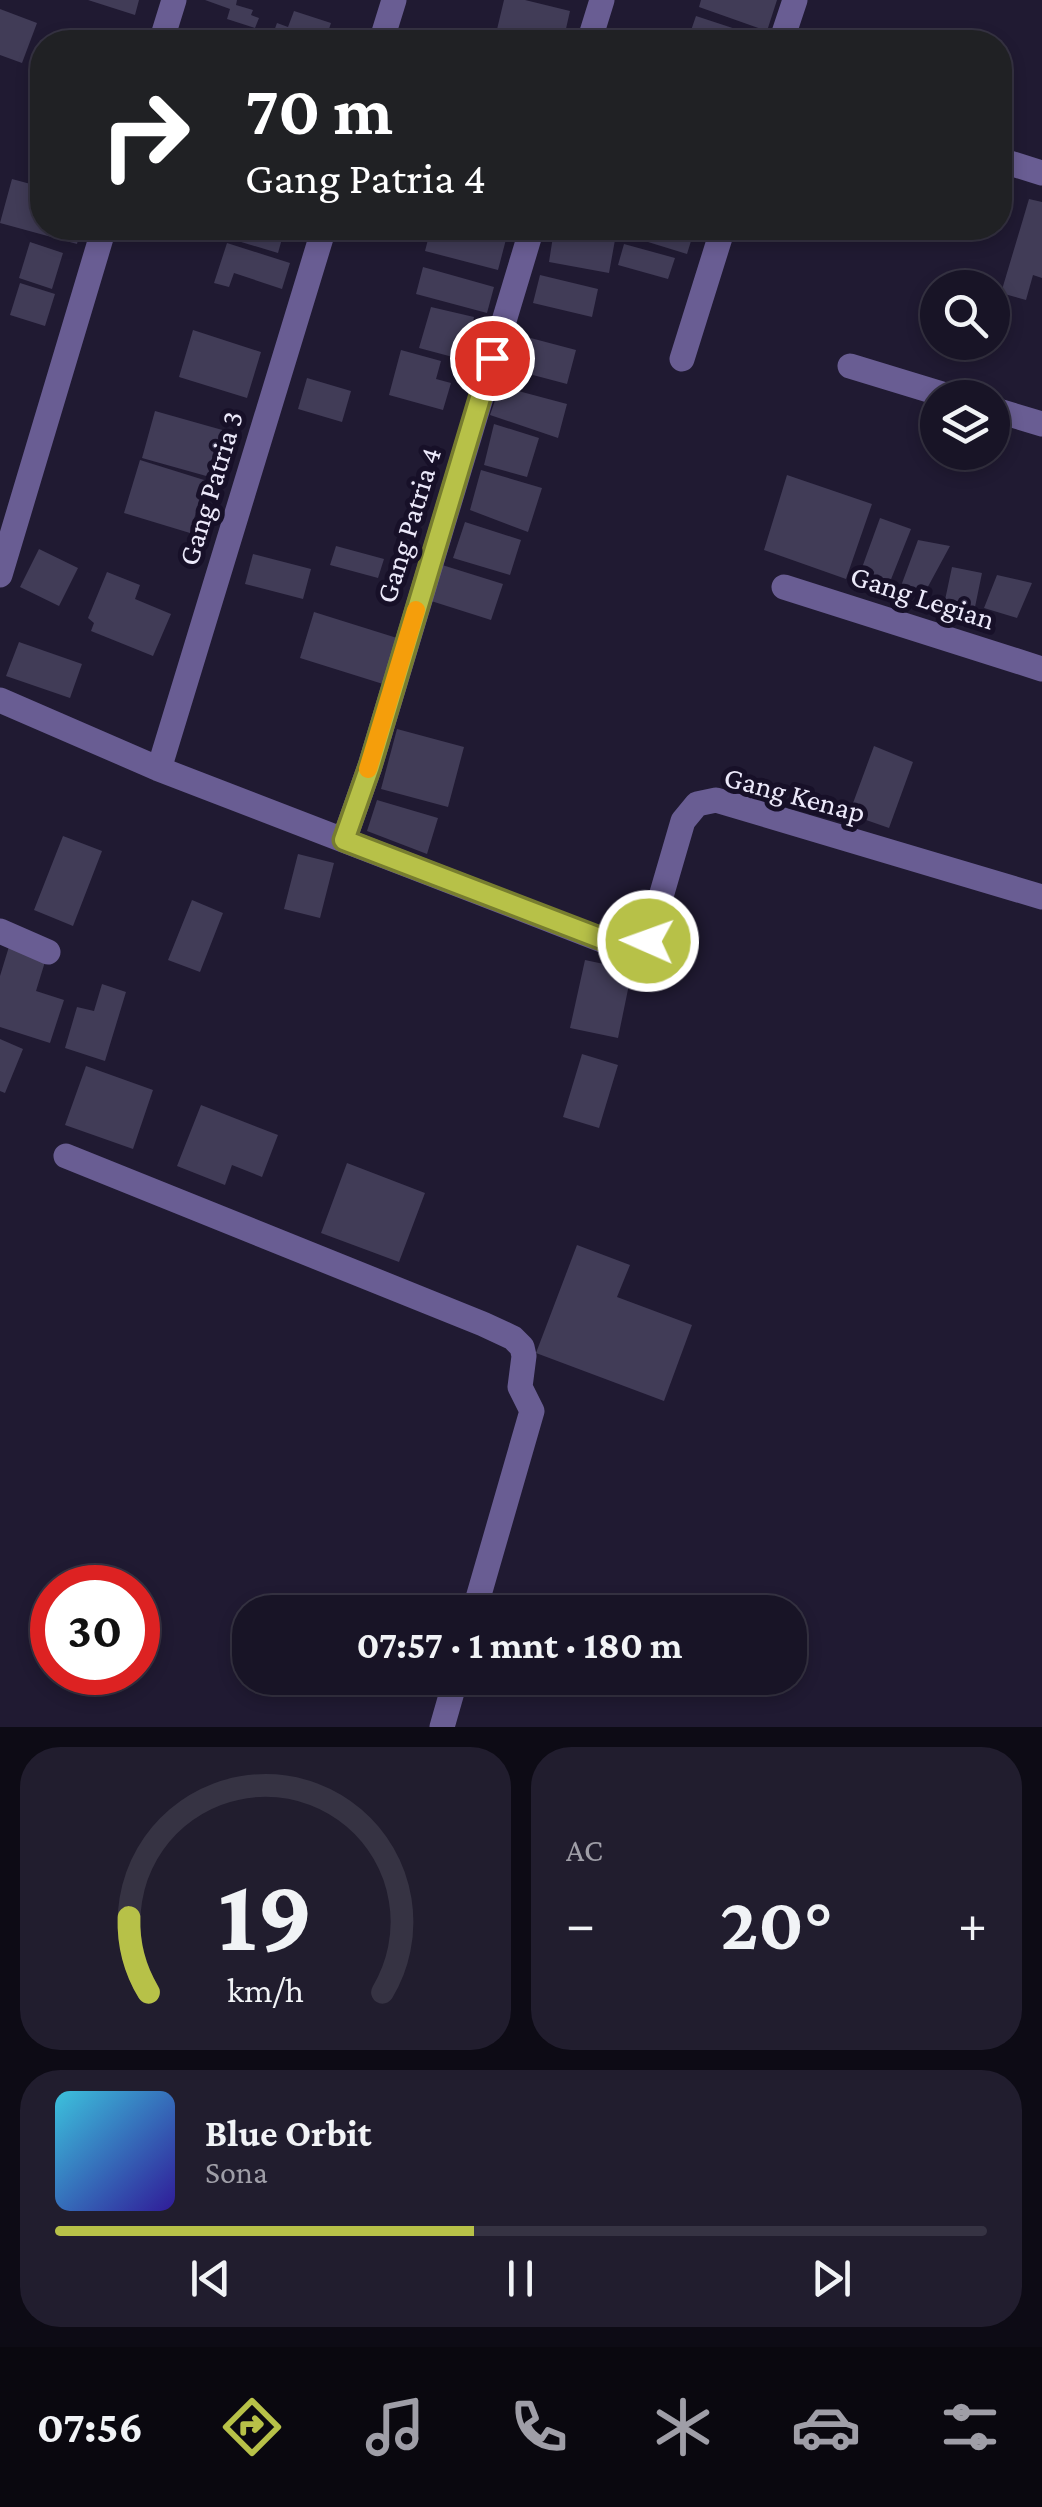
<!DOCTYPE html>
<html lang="id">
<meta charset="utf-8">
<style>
:root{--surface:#181426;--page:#211d2e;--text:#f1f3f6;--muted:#9f9ea7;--line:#363343;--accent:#b7c148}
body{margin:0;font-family:"Crimson Pro",serif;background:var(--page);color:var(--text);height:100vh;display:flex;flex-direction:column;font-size:38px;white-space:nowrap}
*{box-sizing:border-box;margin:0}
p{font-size:32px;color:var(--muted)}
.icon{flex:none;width:55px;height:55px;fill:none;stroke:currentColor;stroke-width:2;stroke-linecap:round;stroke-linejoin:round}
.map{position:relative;height:1727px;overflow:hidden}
.side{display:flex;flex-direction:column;gap:20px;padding:20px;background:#0d0b15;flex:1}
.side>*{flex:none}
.top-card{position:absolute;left:30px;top:30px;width:982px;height:210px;border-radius:40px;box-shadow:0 5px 15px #0003,0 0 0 2px var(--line);background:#202124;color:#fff;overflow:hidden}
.controls{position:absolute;left:920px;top:270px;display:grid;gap:20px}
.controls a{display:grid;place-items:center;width:90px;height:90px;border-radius:50%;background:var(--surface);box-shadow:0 5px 15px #0003,0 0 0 2px var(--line);font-size:50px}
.speed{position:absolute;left:30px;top:1565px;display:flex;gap:20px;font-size:50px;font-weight:700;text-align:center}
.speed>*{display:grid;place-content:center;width:130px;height:130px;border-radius:50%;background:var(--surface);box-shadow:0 5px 15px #0003,0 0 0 2px var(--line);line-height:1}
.speed .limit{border:15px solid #d22;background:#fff;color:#111}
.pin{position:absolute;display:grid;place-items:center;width:85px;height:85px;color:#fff;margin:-42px;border:5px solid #fff;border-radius:50%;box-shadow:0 2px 10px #0007}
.me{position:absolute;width:110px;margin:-55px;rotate:272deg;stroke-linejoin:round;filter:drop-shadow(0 0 8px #0008)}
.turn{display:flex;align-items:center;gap:35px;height:210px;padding:0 50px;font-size:45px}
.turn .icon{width:130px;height:130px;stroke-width:2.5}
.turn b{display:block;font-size:70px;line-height:85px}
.big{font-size:75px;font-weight:700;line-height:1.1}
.side .card{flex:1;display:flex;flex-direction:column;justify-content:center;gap:15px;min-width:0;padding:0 35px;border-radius:40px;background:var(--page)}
.side .dial{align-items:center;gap:0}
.dial svg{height:260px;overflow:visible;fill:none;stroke:var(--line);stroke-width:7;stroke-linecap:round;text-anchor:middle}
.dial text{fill:var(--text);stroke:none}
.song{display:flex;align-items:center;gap:30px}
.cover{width:120px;height:120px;border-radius:15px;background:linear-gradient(135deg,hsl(190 70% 55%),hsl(250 70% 35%))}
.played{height:10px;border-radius:5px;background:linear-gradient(90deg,var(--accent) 45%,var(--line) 45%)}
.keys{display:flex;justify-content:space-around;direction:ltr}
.heat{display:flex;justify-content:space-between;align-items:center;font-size:55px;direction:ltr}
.side .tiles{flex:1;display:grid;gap:20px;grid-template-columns:1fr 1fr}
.card:last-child{grid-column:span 2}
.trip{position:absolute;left:232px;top:1595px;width:575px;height:100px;border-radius:40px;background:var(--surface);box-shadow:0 5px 15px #0003,0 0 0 2px var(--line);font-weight:700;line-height:100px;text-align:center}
.tab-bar{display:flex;height:160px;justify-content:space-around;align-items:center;background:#0a080f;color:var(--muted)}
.tab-bar .icon{width:70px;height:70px}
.tab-bar .selected{color:var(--accent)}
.tab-bar b{font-size:45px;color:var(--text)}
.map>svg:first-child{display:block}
.building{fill:#413c57}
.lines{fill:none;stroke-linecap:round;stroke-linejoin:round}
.minor{stroke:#695d93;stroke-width:25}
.route-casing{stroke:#777d2f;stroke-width:25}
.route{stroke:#b7c148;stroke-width:18}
.slow{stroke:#f59e0b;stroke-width:18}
.labels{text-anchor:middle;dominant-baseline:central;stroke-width:10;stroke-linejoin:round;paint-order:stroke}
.street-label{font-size:30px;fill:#ece9fa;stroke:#171028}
</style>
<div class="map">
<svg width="1042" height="1727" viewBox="0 0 1042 1727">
<rect width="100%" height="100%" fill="#201a32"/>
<path class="building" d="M 88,0 L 139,0 L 135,15 Z
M 205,0 L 237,0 L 236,5 L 253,10 L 251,15 L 259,18 L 255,28 L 227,19 L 230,9 Z
M 504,0 L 525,0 L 570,11 L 563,42 L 494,42 Z
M 701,0 L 777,0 L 767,31 L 699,7 Z
M 0,9 L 37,23 L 22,63 L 0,55 Z
M 294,11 L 331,23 L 327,35 L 346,42 L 270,42 L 277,23 L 288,27 Z
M 696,16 L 760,37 L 759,42 L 687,42 Z
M 12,179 L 38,186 L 35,196 L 42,198 L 42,228 L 81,228 L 77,244 L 0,223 Z
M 1029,199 L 1042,202 L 1042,278 L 1033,275 L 1026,300 L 1001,293 Z
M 220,228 L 285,228 L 278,253 L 218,235 Z
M 431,228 L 509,228 L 498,270 L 425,251 Z
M 624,228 L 695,228 L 687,254 L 622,234 Z
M 554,230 L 615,240 L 609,273 L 549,262 Z
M 30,242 L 63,253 L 52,289 L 19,278 Z
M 227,243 L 290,263 L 282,289 L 234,273 L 229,287 L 214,283 Z
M 624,244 L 675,258 L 668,279 L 618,265 Z
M 423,267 L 494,287 L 487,313 L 416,294 Z
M 540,275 L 598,289 L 592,317 L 533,303 Z
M 20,283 L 55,294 L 45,326 L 10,315 Z
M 431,307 L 474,317 L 464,360 L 419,348 Z
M 193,330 L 261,352 L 247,398 L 179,377 Z
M 523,336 L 576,350 L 567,384 L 514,370 Z
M 401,350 L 441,361 L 436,379 L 451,383 L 443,410 L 389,395 Z
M 307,378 L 351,391 L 342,422 L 298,409 Z
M 500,386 L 567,404 L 558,438 L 490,415 Z
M 155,411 L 233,433 L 228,450 L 236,451 L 232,465 L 221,462 L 217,479 L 142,458 Z
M 494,424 L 539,438 L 527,477 L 484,465 Z
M 140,460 L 217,484 L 213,498 L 201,495 L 190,533 L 124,513 Z
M 481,470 L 542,488 L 528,532 L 470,510 Z
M 787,475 L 872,504 L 846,579 L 764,550 Z
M 880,518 L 911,529 L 884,597 L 855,587 Z
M 465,522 L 521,540 L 510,575 L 453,558 Z
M 918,540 L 950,546 L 924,594 L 901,586 Z
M 336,546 L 384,559 L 378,578 L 330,565 Z
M 39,549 L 78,568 L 59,606 L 20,587 Z
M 253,554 L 311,569 L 303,599 L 245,584 Z
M 439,564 L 503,584 L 491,620 L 428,600 Z
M 952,567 L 982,573 L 975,607 L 945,600 Z
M 107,572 L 140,585 L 135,599 L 171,614 L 153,656 L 91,631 L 94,623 L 88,618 Z
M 997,575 L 1032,583 L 1017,618 L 984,608 Z
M 314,612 L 397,638 L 383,684 L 300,658 Z
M 19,642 L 82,664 L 70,698 L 6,676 Z
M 397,729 L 464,747 L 448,807 L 381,789 Z
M 874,746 L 913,762 L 889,828 L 849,814 Z
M 377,800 L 438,818 L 427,854 L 367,831 Z
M 63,836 L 102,851 L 73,926 L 34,910 Z
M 298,854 L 334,863 L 320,918 L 284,909 Z
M 192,900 L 223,913 L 200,972 L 168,960 Z
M 11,940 L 48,952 L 36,991 L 64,1000 L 50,1043 L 0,1027 L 0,976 Z
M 585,960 L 632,970 L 618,1038 L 570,1028 Z
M 102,984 L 126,992 L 105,1061 L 65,1048 L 77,1007 L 94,1011 Z
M 0,1039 L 23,1049 L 5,1093 L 0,1091 Z
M 582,1054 L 618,1065 L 599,1128 L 563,1117 Z
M 86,1066 L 153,1090 L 133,1149 L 65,1125 Z
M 201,1105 L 278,1135 L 262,1177 L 232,1165 L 225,1185 L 177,1166 Z
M 347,1163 L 425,1193 L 399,1262 L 321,1233 Z
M 577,1245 L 630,1265 L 617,1297 L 692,1325 L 664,1401 L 536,1353 Z"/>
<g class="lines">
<path class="minor" d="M 161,42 L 174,0
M 381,42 L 394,0
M 589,42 L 602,0
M 781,42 L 795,0
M 1000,160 L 1042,173
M 682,359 L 723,228
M 850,366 L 955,398
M 992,409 L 1042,424
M 0,575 L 104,228
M 784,587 L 1042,669
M 0,700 L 159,769 L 615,945 L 641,946 L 648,941 L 683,821 L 697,804 L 716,800 L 1042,897
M 159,769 L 324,228
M 344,840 L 370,766 L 532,228
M 0,931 L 48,952
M 66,1156 L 483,1324 L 513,1338 L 522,1347 L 524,1356 L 520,1387 L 532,1411 L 474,1612
M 442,1727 L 456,1678"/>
</g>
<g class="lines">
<g class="route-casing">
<path id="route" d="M 492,358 L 370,766 L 344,840 L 615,944 L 641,946 L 648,941"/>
</g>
<use href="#route" class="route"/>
<path class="slow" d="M 368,769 L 416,610"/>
</g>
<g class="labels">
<g class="street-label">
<text transform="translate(210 488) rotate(-73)">Gang Patria 3</text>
<text transform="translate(408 525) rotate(-73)">Gang Patria 4</text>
<text transform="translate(923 597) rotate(18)">Gang Legian</text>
<text transform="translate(795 794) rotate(15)">Gang Kenap</text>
</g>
</g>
</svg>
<div class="controls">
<a><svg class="icon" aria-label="search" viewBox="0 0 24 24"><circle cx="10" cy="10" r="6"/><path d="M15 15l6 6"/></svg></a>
<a><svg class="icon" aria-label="layers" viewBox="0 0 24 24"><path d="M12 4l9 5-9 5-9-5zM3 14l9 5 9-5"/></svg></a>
</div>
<div class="speed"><div class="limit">30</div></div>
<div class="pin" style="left:492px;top:358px;background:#d93025"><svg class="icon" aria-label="arrive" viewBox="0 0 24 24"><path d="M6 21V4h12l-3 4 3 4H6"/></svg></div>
<svg class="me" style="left:648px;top:941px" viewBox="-20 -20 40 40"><circle r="17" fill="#b7c148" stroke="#fff" stroke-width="3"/><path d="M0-11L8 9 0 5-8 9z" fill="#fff"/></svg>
<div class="trip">07:57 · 1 mnt · 180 m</div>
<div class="top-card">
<div class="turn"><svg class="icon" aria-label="right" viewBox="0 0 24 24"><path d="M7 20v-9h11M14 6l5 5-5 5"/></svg><div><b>70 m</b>Gang Patria 4</div></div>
</div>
</div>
<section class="side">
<div class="tiles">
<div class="card dial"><svg viewBox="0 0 100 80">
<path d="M14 69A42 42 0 1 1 86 69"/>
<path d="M14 69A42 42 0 0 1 8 46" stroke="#b7c148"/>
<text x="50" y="56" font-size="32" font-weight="700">19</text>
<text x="50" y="72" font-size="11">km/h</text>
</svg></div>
<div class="card"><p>AC</p>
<div class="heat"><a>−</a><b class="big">20°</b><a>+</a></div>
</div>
<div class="card">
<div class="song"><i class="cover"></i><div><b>Blue Orbit</b><p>Sona</p></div></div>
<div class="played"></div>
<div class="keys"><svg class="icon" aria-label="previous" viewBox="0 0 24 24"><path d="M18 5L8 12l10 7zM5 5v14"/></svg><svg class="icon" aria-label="pause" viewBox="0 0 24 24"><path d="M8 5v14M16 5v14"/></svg><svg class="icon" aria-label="next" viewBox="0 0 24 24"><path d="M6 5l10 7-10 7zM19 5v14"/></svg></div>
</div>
</div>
</section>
<nav class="tab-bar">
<b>07:56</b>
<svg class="icon selected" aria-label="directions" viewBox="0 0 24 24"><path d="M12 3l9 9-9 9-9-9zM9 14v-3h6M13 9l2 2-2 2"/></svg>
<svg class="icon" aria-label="music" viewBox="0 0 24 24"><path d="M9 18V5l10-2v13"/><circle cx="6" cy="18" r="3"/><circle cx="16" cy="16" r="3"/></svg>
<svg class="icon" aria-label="phone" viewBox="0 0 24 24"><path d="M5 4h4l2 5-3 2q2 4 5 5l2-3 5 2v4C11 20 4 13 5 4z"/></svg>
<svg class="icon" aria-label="climate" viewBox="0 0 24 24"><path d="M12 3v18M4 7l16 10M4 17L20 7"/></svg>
<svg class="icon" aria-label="car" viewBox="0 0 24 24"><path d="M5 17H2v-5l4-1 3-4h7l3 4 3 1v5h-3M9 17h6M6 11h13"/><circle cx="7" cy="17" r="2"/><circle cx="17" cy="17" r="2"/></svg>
<svg class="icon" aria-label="filters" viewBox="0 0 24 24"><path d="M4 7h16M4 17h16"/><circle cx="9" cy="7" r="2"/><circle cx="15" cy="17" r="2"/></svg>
</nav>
